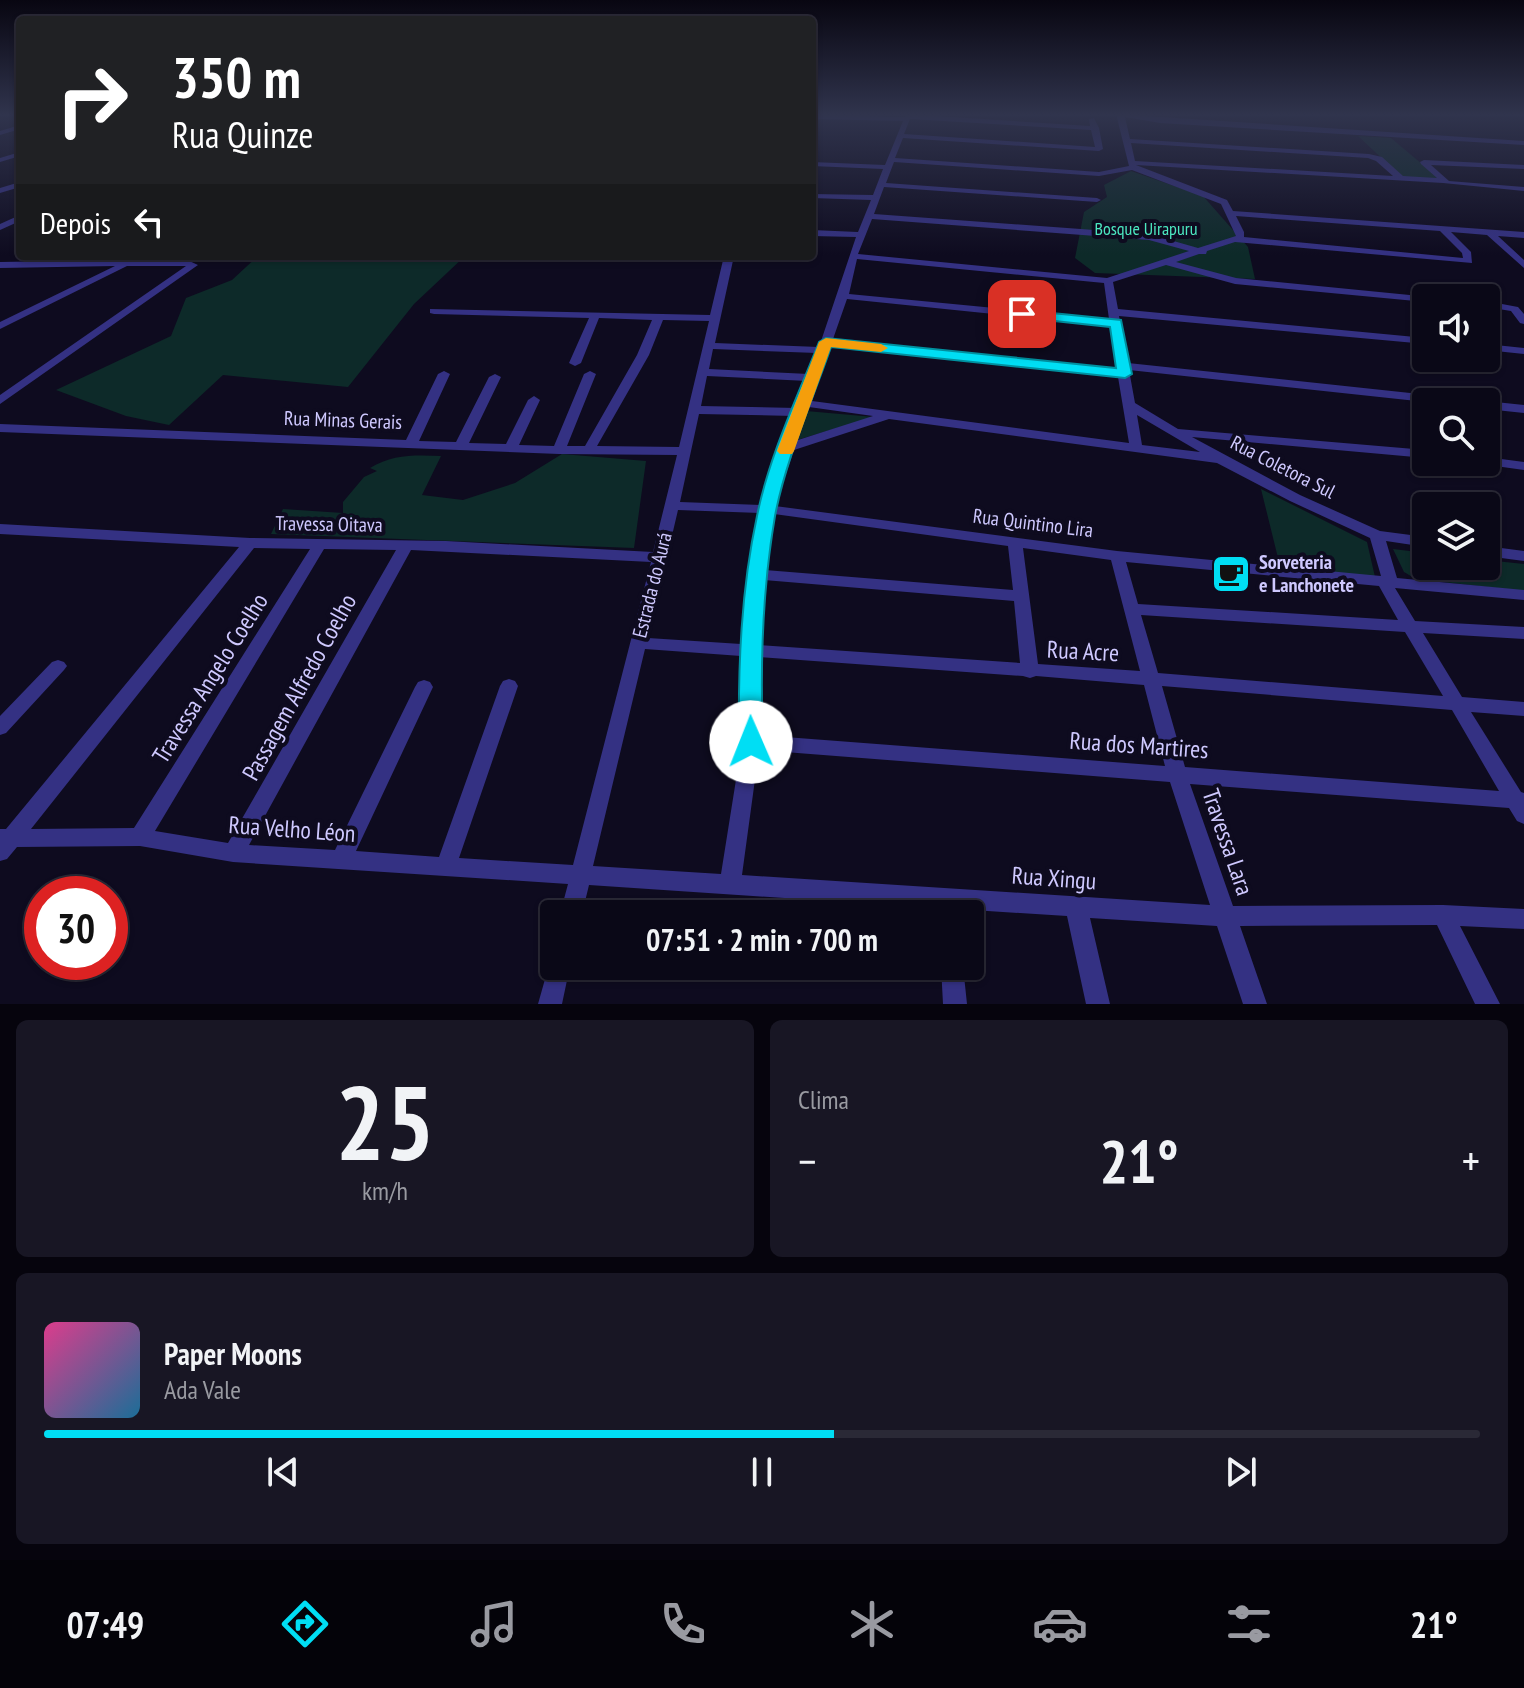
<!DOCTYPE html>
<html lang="pt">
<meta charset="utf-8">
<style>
:root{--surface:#0a0817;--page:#181624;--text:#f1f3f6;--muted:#999aa1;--line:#2a2936;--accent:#00def4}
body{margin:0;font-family:"PT Sans Narrow",sans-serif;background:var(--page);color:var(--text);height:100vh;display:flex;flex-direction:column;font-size:30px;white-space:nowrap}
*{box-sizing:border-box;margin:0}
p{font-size:26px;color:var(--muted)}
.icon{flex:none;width:44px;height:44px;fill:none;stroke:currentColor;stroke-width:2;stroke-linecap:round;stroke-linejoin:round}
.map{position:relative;height:1004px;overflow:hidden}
.panel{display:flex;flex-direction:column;gap:16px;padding:16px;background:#06040d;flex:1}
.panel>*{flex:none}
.guide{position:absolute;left:16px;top:16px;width:800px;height:244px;border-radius:8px;box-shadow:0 2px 6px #0004,0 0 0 2px var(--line);background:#202124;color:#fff;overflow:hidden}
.controls{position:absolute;left:1412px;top:284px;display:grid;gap:16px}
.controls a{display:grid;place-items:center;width:88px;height:88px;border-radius:8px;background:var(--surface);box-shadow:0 2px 6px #0004,0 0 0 2px var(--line);font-size:40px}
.speed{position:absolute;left:24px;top:876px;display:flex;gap:16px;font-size:40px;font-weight:700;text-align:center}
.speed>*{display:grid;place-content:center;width:104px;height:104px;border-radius:50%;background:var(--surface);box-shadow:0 2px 6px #0004,0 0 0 2px var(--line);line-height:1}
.speed .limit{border:12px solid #d22;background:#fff;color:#111}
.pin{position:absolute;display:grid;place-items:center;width:68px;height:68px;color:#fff;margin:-34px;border-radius:16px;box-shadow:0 4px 12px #0006}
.me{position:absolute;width:88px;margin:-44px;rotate:359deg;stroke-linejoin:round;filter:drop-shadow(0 0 6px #0008)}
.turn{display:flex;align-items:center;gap:28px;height:168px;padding:0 24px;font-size:36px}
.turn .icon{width:104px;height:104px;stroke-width:2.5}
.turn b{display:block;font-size:56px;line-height:68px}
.then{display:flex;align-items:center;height:76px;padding:0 24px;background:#0003;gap:16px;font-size:30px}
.big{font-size:60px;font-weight:700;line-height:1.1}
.panel .card{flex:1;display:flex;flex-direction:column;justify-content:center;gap:12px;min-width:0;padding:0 28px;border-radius:12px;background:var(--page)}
.panel .dial{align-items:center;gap:0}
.dial b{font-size:104px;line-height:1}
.song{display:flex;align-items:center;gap:24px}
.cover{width:96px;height:96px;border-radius:12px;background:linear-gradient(135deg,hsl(330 70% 55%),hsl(200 70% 35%))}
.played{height:8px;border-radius:4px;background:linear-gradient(90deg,var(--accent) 55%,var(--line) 55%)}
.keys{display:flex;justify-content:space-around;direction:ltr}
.heat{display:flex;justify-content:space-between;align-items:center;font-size:44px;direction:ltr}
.panel .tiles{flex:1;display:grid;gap:16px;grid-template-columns:1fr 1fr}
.card:last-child{grid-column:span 2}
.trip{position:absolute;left:540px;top:900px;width:444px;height:80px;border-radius:8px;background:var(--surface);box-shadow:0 2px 6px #0004,0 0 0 2px var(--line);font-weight:700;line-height:80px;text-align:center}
.tab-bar{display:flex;height:128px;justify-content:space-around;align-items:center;background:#040309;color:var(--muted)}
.tab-bar .icon{width:56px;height:56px}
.tab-bar .current{color:var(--accent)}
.tab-bar b{font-size:36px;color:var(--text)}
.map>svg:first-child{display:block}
.green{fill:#0d2a29}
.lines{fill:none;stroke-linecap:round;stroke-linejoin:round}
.minor{fill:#343183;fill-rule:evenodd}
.wall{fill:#2a224f}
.building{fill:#3c3462;stroke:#534b7b;stroke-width:2}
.route{fill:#00def4;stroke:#00909f;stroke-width:2}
.slow{fill:#f59e0b}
.labels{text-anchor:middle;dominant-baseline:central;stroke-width:8;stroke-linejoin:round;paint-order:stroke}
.far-park-label{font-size:18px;fill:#4ce8c0;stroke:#0e0b1f}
.street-label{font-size:20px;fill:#cfc9ff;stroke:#0e0b1f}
.poi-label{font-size:20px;font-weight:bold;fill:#cfc9ff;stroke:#0e0b1f;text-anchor:start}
.near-street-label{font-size:24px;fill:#cfc9ff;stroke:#0e0b1f}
</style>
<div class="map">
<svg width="1524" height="1004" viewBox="0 0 1524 1004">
<rect width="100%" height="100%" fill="#0e0b1f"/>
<path class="green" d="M 1358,136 L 1391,138 L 1441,180 L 1403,178 Z
M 1131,171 L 1203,196 L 1248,247 L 1255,279 L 1095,273 L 1075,258 L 1084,212 L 1107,197 L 1104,185 Z
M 258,256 L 465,256 L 414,304 L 348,387 L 223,375 L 169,425 L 126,416 L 56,390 L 171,336 L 186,298 L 232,280 Z
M 806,411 L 874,417 L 797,440 Z
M 562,454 L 646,461 L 634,548 L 271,534 L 283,509 L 343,513 L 343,502 L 364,477 L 377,471 L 370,468 C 393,454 415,455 441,456 L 422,495 L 463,500 L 515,483 Z
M 1261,489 L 1367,542 L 1375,577 L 1280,566 Z
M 1393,549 L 1426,553 L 1426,566 L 1486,566 L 1486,560 L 1524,564 L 1524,591 L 1416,579 L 1404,572 Z"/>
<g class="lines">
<path class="minor" d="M 906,114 L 1090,126 L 1089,119 L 1094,118 L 1099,128 L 1103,149 L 1099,151 L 903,138 L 895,158 L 1099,172 L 1129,166 L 1116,114 L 1524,141 L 1524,145 L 1160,123 L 1125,117 L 1130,139 L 1369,154 L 1382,157 L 1403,176 L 1437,178 L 1421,164 L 1420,162 L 1424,160 L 1524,165 L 1524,169 L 1431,165 L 1449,181 L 1524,187 L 1524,191 L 1443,183 L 1136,165 L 1227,200 L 1233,211 L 1524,232 L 1524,238 L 1498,236 L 1524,260 L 1524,268 L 1487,235 L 1451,232 L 1471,252 L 1472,263 L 1235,242 L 1207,251 L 1206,254 L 1199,254 L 1176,262 L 1236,278 L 1430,297 L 1426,298 L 1426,302 L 1235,284 L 1166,265 L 1113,282 L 1118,309 L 1426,338 L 1426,344 L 1119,316 L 1128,363 L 1457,398 L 1463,402 L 1426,402 L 1129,370 L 1135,403 L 1178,429 L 1426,450 L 1426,458 L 1192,437 L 1300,495 L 1380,531 L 1426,537 L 1426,547 L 1386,541 L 1397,578 L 1524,590 L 1524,600 L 1395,588 L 1415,621 L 1524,627 L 1524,639 L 1423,633 L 1462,697 L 1524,702 L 1524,716 L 1471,712 L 1521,792 L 1524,793 L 1524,824 L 1517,821 L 1509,808 L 1190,784 L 1233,906 L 1443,905 L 1524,909 L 1524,929 L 1460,926 L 1500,1004 L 1475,1004 L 1437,925 L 1240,926 L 1267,1004 L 1243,1004 L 1217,926 L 1090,918 L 1110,1004 L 1086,1004 L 1067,916 L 957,909 L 957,914 L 935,914 L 935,908 L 589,885 L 582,914 L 560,914 L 568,884 L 233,862 L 140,846 L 17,847 L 7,859 L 0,861 L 0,829 L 6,829 L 239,547 L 0,534 L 0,524 L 250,538 L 446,541 L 653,552 L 677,455 L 559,454 L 0,432 L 0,424 L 406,440 L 438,374 L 444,371 L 450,374 L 419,441 L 456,442 L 489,377 L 495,374 L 501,377 L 469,443 L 506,444 L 528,400 L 534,396 L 540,400 L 519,445 L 554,446 L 584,374 L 590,371 L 596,374 L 567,446 L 585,446 L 637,355 L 652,320 L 599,318 L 581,363 L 575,366 L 569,363 L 589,318 L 434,314 L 430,313 L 430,309 L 710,315 L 724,256 L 734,256 L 715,343 L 819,347 L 856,237 L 812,236 L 812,230 L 858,232 L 871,200 L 812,198 L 812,194 L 873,195 L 883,169 L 812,166 L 812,162 L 885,165 L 903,121 L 812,119 L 812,115 L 905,117 ZM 910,119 L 1091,130 L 1095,147 L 904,134 ZM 1131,143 L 1368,158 L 1376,161 L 1393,176 L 1135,161 ZM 894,162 L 1099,176 L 1132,170 L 1221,204 L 1236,236 L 1198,248 L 1149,234 L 874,214 L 884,187 L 1097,202 L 1101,200 L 1097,198 L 886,183 ZM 1236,216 L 1440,231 L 1462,253 L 1463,258 L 1244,237 L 1244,232 ZM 872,219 L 1149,240 L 1189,251 L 1107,278 L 858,254 ZM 857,259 L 1104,283 L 1109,319 L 849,294 ZM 847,299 L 1110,326 L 1117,370 L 833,339 ZM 663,320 L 709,321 L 679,447 L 597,446 L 649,355 ZM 831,346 L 1118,377 L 1129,443 L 812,401 ZM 713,349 L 817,353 L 809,374 L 709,369 ZM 707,376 L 807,381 L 797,408 L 701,406 ZM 809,407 L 873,416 L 798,440 ZM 699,414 L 794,416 L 761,505 L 680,502 ZM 1137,415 L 1200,452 L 1142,445 ZM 889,419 L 1217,463 L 1290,501 L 1370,538 L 1381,576 L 1117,551 L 775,506 L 794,450 ZM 678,510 L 760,513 L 741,644 L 648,638 ZM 774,514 L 1008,546 L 1013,590 L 765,570 ZM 254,548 L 310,549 L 134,828 L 31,829 ZM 1023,548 L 1111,560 L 1140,671 L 1038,664 ZM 324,549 L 396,550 L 228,843 L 155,831 ZM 411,550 L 651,562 L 573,865 L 459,858 L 518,686 L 515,681 L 509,679 L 503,681 L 500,686 L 439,857 L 356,851 L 433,687 L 430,682 L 424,680 L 418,682 L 415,687 L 335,850 L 249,845 ZM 1126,562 L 1379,586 L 1398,620 L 1138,604 ZM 764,580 L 1014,601 L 1020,663 L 758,645 ZM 1141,615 L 1405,632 L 1443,696 L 1158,673 ZM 645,649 L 741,656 L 742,742 L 721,874 L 593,866 ZM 758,657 L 1023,676 L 1030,678 L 1036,676 L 1144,685 L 1165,766 L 760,735 ZM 1162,686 L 1452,710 L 1499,791 L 1185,767 ZM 759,750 L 1170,782 L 1210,905 L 742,875 Z
M 20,125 L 20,129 L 0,135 L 0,131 Z
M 20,152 L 20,156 L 0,162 L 0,158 Z
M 20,182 L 20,187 L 0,193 L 0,188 Z
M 20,215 L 20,221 L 0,230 L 0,224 Z
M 185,259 L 198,265 L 0,404 L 0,395 L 186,266 L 127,266 L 0,329 L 0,322 L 115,266 L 0,268 L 0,262 Z
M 1486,301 L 1518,307 L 1524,314 L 1524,324 L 1520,323 L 1511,311 L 1486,307 Z
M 1486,344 L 1524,348 L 1524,354 L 1486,350 Z
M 1486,401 L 1524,405 L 1524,413 L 1486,409 L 1486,402 L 1483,402 Z
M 1486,457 L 1524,462 L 1524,470 L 1481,464 L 1480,462 L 1486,462 Z
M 1486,546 L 1524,551 L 1524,561 L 1486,556 Z
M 58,660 L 64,662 L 67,666 L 64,670 L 6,733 L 0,735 L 0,716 L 52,662 Z
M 554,957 L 554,966 L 570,966 L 562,1004 L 538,1004 L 551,958 Z
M 941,966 L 963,966 L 967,1004 L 943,1004 Z"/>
</g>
<path class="wall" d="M 1014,309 L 1024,323 L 1022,334 L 1011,333 Z"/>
<path class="building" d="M 1014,309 L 1026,309 L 1024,323 L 1013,322 Z"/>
<linearGradient id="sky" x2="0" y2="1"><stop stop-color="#080611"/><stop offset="0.45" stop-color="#30344d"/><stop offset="1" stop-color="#30344d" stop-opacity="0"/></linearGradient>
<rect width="1524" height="255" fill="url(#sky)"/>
<path class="route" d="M 1022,310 L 1121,320 L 1132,374 L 1125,378 L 831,347 C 812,402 786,458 775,516 C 762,591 760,666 763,742 L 759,749 L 751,752 L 742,749 L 739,742 C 738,666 741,590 757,516 C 769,456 797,398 819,342 L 826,338 L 1116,368 L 1110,327 L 1017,317 L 1015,314 Z"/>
<path class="slow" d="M 826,338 L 881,344 L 888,348 L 881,352 L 831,347 L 794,451 L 792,454 L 780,454 L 777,451 L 819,342 Z"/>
<defs>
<g id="cafe-square" transform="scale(2)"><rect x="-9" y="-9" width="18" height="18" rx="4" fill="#00def4" stroke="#0e0b1f"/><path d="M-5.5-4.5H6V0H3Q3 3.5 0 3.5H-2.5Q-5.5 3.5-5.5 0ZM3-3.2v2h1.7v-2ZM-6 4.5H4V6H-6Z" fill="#111"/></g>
</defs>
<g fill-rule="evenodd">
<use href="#cafe-square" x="1231" y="574"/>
</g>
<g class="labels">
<g class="far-park-label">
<text x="1146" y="228">Bosque Uirapuru</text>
</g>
<g class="street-label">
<text transform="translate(343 420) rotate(2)">Rua Minas Gerais</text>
<text transform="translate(1283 467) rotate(27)">Rua Coletora Sul</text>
<text transform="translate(1033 523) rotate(7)">Rua Quintino Lira</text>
<text transform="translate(329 524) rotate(1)">Travessa Oitava</text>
<text transform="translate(652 585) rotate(-76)">Estrada do Aurá</text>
</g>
<g class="poi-label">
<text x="1259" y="562">Sorveteria<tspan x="1259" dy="23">e Lanchonete</tspan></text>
</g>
<g class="near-street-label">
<text transform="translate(1083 651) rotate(3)">Rua Acre</text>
<text transform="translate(210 678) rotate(-58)">Travessa Angelo Coelho</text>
<text transform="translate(299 687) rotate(-61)">Passagem Alfredo Coelho</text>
<text transform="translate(1139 745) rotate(4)">Rua dos Martires</text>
<text transform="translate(292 829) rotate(4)">Rua Velho Léon</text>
<text transform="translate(1228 842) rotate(71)">Travessa Lara</text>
<text transform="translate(1054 878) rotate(4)">Rua Xingu</text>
</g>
</g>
</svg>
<div class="controls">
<a><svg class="icon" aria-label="sound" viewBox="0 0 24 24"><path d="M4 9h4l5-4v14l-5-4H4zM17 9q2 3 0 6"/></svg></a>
<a><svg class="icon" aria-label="search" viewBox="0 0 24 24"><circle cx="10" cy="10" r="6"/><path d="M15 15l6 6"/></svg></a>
<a><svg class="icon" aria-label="layers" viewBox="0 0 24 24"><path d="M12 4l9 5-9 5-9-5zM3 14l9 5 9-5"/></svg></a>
</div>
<div class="speed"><div class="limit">30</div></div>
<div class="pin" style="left:1022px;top:314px;background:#d93025"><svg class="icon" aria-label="arrive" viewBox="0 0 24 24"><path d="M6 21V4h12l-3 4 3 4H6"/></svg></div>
<svg class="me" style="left:751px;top:742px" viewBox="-20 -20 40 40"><circle r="19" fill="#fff"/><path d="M0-13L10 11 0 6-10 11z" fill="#00def4"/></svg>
<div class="trip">07:51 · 2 min · 700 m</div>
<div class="guide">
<div class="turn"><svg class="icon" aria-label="right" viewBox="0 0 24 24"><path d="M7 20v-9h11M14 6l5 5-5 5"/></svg><div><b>350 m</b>Rua Quinze</div></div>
<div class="then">Depois<svg class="icon" aria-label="left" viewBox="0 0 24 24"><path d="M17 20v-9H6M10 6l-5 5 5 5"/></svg></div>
</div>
</div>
<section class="panel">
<div class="tiles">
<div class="card dial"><b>25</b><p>km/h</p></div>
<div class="card"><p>Clima</p>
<div class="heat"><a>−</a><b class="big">21°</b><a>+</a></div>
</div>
<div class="card">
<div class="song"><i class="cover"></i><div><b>Paper Moons</b><p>Ada Vale</p></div></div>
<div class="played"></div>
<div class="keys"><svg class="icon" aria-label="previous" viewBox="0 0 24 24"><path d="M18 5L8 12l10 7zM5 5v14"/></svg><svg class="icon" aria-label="pause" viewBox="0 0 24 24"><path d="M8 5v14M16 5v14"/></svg><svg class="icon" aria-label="next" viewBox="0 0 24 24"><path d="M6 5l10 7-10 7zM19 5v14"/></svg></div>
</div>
</div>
</section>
<nav class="tab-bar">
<b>07:49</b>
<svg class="icon current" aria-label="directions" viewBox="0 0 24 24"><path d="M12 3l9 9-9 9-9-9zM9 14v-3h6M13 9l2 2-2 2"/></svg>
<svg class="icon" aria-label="music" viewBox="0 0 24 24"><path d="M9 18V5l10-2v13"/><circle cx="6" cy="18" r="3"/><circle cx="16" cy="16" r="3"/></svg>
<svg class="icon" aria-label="phone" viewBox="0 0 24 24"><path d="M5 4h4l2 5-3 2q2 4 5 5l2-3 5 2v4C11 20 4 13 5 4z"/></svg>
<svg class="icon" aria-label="climate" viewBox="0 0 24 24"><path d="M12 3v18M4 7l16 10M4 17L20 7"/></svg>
<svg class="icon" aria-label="car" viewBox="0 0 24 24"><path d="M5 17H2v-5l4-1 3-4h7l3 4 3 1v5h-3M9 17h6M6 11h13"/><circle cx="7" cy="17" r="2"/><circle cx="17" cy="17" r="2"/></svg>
<svg class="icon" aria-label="filters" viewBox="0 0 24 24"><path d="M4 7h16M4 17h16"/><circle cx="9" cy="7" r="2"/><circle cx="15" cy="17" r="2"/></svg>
<b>21°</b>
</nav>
